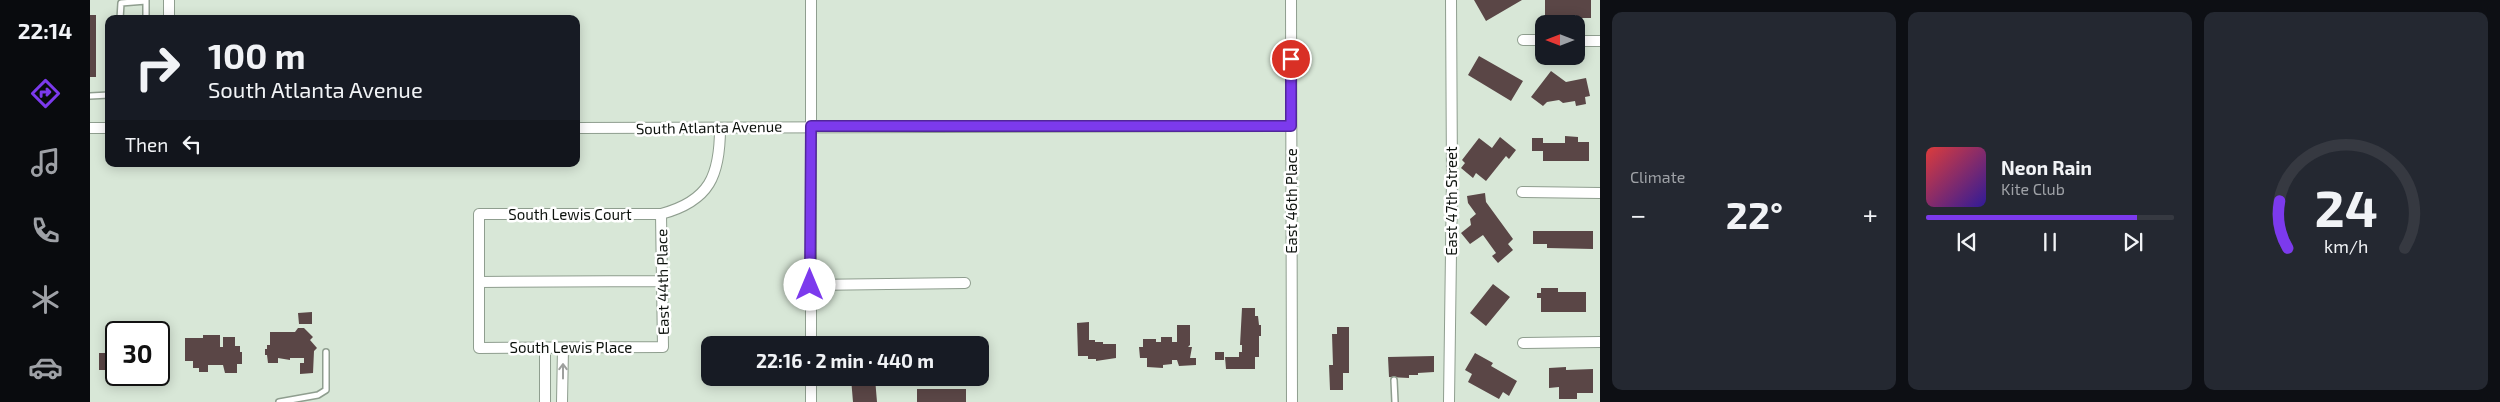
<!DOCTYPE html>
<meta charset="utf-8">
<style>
:root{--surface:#171b24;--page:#242831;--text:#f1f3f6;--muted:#9ea1a6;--line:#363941;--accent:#7c3aed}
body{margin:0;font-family:"Exo 2",sans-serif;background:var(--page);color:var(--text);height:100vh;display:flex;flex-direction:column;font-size:19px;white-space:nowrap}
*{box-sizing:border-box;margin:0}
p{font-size:16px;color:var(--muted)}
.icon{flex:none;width:28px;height:28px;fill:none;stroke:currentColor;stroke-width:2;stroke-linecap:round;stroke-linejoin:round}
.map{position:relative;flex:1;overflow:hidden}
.side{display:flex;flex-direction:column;gap:12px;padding:12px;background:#0d0f14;width:900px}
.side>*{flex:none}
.banner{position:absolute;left:15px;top:15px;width:475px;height:152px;border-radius:10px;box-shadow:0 2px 12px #0003;background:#171b24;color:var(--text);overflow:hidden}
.needle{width:32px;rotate:270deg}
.fabs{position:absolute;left:1445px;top:15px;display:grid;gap:10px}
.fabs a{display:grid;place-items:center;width:50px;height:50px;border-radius:10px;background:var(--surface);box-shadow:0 2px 12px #0003;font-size:25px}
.speed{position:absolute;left:15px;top:321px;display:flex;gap:10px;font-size:25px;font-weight:700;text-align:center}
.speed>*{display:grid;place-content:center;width:65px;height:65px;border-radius:50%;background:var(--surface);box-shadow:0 2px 12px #0003;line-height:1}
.speed .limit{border:2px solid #111;border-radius:8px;background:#fff;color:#111}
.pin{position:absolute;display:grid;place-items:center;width:42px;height:42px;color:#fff;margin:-21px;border:2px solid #fff;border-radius:50%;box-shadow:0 1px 5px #0007}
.me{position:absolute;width:55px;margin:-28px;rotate:0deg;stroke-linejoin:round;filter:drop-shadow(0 0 4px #0008)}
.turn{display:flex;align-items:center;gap:18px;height:105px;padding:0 20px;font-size:22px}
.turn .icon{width:65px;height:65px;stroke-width:2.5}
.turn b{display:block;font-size:35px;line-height:42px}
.then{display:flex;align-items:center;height:48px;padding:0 20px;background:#0003;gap:10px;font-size:19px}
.big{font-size:38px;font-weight:700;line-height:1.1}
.side .tile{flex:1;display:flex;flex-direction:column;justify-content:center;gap:8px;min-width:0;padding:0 18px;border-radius:10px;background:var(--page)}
.side .dial{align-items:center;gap:0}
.dial svg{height:130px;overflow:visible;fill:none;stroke:var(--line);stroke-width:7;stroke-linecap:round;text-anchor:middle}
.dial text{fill:var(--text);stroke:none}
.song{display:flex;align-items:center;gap:15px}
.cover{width:60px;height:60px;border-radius:8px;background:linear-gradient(135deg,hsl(0 70% 55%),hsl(250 70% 35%))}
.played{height:5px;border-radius:2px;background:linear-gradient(90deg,var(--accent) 85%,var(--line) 85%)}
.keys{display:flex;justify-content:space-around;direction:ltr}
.heat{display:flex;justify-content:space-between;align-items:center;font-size:28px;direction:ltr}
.side .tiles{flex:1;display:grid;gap:12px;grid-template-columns:repeat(3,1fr)}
.trip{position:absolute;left:611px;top:336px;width:288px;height:50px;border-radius:10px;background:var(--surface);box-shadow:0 2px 12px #0003;font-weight:700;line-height:50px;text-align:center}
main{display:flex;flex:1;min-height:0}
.tab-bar{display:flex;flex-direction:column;width:90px;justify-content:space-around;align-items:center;background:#090b0e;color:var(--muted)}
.tab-bar .icon{width:35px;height:35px}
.tab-bar .on{color:var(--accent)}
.tab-bar b{font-size:22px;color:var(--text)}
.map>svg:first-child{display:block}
.building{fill:#5a4646}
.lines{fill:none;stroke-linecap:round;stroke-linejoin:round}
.service-casing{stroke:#8f9e8f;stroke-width:8}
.minor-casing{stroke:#8f9e8f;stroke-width:12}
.service{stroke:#fff;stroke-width:5}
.minor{stroke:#fff;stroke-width:10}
.oneway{stroke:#9ea09e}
.route-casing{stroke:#51269a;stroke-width:12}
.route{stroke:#7c3aed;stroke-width:9}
.labels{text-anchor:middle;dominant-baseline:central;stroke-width:5;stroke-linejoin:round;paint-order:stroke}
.street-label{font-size:15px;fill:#0d120d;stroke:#fff}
</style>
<main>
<nav class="tab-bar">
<b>22:14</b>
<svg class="icon on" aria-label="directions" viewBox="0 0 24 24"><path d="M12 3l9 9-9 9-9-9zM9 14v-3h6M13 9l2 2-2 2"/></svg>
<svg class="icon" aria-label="music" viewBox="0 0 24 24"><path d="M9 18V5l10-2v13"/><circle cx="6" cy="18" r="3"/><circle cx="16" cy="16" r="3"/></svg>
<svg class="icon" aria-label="phone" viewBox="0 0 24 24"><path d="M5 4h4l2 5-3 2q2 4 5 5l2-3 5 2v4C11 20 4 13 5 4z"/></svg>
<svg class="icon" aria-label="climate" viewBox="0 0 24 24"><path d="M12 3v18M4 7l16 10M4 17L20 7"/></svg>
<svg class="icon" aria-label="car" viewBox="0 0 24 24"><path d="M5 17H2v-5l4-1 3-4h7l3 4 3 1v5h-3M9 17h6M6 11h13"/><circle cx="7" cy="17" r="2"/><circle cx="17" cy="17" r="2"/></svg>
</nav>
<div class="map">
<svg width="1510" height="402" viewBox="0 0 1510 402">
<rect width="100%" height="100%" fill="#d8e7d7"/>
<path class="building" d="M 1384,0 L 1432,0 L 1396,21 Z
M 1455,0 L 1501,0 L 1501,18 L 1486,18 L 1486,15 L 1455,15 Z
M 0,15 L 6,15 L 6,77 L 0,77 Z
M 1389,56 L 1433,81 L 1421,101 L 1378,75 Z
M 1461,71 L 1476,82 L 1496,78 L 1500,96 L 1495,97 L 1496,104 L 1486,106 L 1485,101 L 1473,103 L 1469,100 L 1457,102 L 1453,106 L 1441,97 Z
M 1475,136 L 1488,137 L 1488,142 L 1499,142 L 1499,161 L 1453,161 L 1453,151 L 1442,151 L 1442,138 L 1453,138 L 1453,143 L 1475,143 Z
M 1410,137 L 1426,150 L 1419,159 L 1416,156 L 1396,181 L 1386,173 L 1383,178 L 1371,168 L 1375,163 L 1372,160 L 1389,138 L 1402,148 Z
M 1395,193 L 1396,202 L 1423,239 L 1418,244 L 1423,250 L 1408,263 L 1402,256 L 1406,253 L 1393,235 L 1380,244 L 1371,233 L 1381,225 L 1380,219 L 1386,214 L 1378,203 L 1377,196 Z
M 1443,231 L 1503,231 L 1503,249 L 1457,248 L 1457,244 L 1443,244 Z
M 1403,284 L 1420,297 L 1396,326 L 1380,313 Z
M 1451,288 L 1468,288 L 1468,292 L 1496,292 L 1496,312 L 1451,312 L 1451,298 L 1447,298 L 1447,293 L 1451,293 Z
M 1152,308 L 1165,308 L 1165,316 L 1168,316 L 1169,325 L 1171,325 L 1171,336 L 1169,336 L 1169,357 L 1165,357 L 1165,369 L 1136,369 L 1135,357 L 1149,357 L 1149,352 L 1152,352 L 1152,345 L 1150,345 Z
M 222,312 L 222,324 L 209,324 L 208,313 Z
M 999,322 L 999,340 L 1005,340 L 1005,342 L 1013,342 L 1013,344 L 1026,344 L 1026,358 L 1006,361 L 1006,359 L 998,359 L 998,356 L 988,356 L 987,323 Z
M 1087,325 L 1100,325 L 1100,345 L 1098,347 L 1102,347 L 1100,358 L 1106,358 L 1106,365 L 1089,366 L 1087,360 L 1082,360 L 1082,364 L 1073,365 L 1073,368 L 1057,367 L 1057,358 L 1050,358 L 1049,347 L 1053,347 L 1053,339 L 1066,339 L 1066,342 L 1071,342 L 1071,337 L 1082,337 L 1082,342 L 1087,342 Z
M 1247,327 L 1259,327 L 1259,373 L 1253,373 L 1253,390 L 1240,390 L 1239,365 L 1243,365 L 1242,334 L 1247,334 Z
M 208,328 L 214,328 L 223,337 L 220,340 L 227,348 L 224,351 L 223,373 L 210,374 L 210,363 L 214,363 L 214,358 L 200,358 L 200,360 L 188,358 L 188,363 L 178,363 L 177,355 L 175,355 L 175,349 L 177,349 L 177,345 L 180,345 L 180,332 L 205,332 Z
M 20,330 L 42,330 L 42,332 L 26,332 L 26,370 L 9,370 L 9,353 L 20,353 Z
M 113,335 L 130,335 L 130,347 L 133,347 L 133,337 L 145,337 L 145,346 L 150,346 L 150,352 L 152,352 L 152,364 L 147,364 L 147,373 L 135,373 L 133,365 L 118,365 L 118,372 L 109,372 L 109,368 L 103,368 L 103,361 L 95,361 L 95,338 L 113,338 Z
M 1125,352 L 1134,352 L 1134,360 L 1125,360 Z
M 1385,353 L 1403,363 L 1401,366 L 1427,381 L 1419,396 L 1413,392 L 1409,399 L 1378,382 L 1382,374 L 1375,370 Z
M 69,354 L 75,354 L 75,368 L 69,368 Z
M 1344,356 L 1344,372 L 1328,373 L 1328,375 L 1319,375 L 1319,378 L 1299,377 L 1298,357 Z
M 1476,367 L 1476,370 L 1503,369 L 1503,393 L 1487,393 L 1487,399 L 1469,399 L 1469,387 L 1459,388 L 1459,368 Z
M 761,378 L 785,378 L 787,402 L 763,402 Z
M 827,389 L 876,389 L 876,402 L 827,402 Z"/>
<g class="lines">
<g class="service-casing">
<path id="service" d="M 56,0 L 56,19
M 30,19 L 31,3 L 56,1
M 0,96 L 19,95
M 1304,380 L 1305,402
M 189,402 L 228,395 L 236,390 L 236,352"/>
</g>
<g class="minor-casing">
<path id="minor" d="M 79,0 L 79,19
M 1201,0 L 1202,402
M 1433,40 L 1454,40
M 1486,41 L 1510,41
M 0,128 L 19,128
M 486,128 L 1201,126
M 1432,192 L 1510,193
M 571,214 L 573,347 L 389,348 L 389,214 L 571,214 C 620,201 630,175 630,128
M 389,282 L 572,281
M 720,285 L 875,283
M 1433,343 L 1510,342
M 721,345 L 721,0
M 721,378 L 721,402
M 455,402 L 455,348
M 472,402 L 473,348
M 1359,402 L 1362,177 L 1361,0"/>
</g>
<use href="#service" class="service"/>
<use href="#minor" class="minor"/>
</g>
<defs><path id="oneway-shaft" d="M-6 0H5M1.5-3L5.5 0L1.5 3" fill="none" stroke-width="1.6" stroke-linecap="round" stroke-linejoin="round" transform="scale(1.25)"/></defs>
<use class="oneway" href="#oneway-shaft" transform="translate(473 371) rotate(-90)"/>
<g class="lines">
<g class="route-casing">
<path id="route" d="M 720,285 L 721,126 L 1201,126 L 1201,59"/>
</g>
<use href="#route" class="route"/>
</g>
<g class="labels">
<g class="street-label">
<text transform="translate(619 127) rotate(-1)">South Atlanta Avenue</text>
<text transform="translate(1201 201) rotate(-90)">East 46th Place</text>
<text transform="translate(1361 201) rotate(-90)">East 47th Street</text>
<text x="480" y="214">South Lewis Court</text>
<text transform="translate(572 282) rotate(-91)">East 44th Place</text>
<text x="481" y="347">South Lewis Place</text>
</g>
</g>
</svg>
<div class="fabs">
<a><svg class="needle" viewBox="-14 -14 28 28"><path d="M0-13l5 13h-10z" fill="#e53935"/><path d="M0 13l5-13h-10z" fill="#9ea1a6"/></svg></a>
</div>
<div class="speed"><div class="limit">30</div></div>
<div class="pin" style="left:1201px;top:59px;background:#d93025"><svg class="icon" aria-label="arrive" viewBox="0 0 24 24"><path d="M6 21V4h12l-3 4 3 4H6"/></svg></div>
<svg class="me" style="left:720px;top:285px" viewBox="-20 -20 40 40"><circle r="19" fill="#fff"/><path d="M0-13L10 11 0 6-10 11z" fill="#7c3aed"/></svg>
<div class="trip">22:16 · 2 min · 440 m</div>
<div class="banner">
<div class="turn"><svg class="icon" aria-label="right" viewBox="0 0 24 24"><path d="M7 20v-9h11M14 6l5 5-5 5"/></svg><div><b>100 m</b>South Atlanta Avenue</div></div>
<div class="then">Then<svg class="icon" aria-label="left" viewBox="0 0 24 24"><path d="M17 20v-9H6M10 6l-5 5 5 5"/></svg></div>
</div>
</div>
<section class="side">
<div class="tiles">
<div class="tile"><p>Climate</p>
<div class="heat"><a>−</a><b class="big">22°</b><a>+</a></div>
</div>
<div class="tile">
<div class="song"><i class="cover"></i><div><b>Neon Rain</b><p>Kite Club</p></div></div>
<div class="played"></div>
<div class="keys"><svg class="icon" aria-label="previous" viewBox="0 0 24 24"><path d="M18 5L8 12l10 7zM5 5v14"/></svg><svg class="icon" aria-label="pause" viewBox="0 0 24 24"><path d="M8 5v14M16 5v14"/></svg><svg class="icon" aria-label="next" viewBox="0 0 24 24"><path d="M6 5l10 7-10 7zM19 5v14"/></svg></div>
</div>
<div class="tile dial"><svg viewBox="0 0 100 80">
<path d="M14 69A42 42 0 1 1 86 69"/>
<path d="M14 69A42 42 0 0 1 9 40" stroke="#7c3aed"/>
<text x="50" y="56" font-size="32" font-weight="700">24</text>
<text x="50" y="72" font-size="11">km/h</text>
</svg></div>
</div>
</section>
</main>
